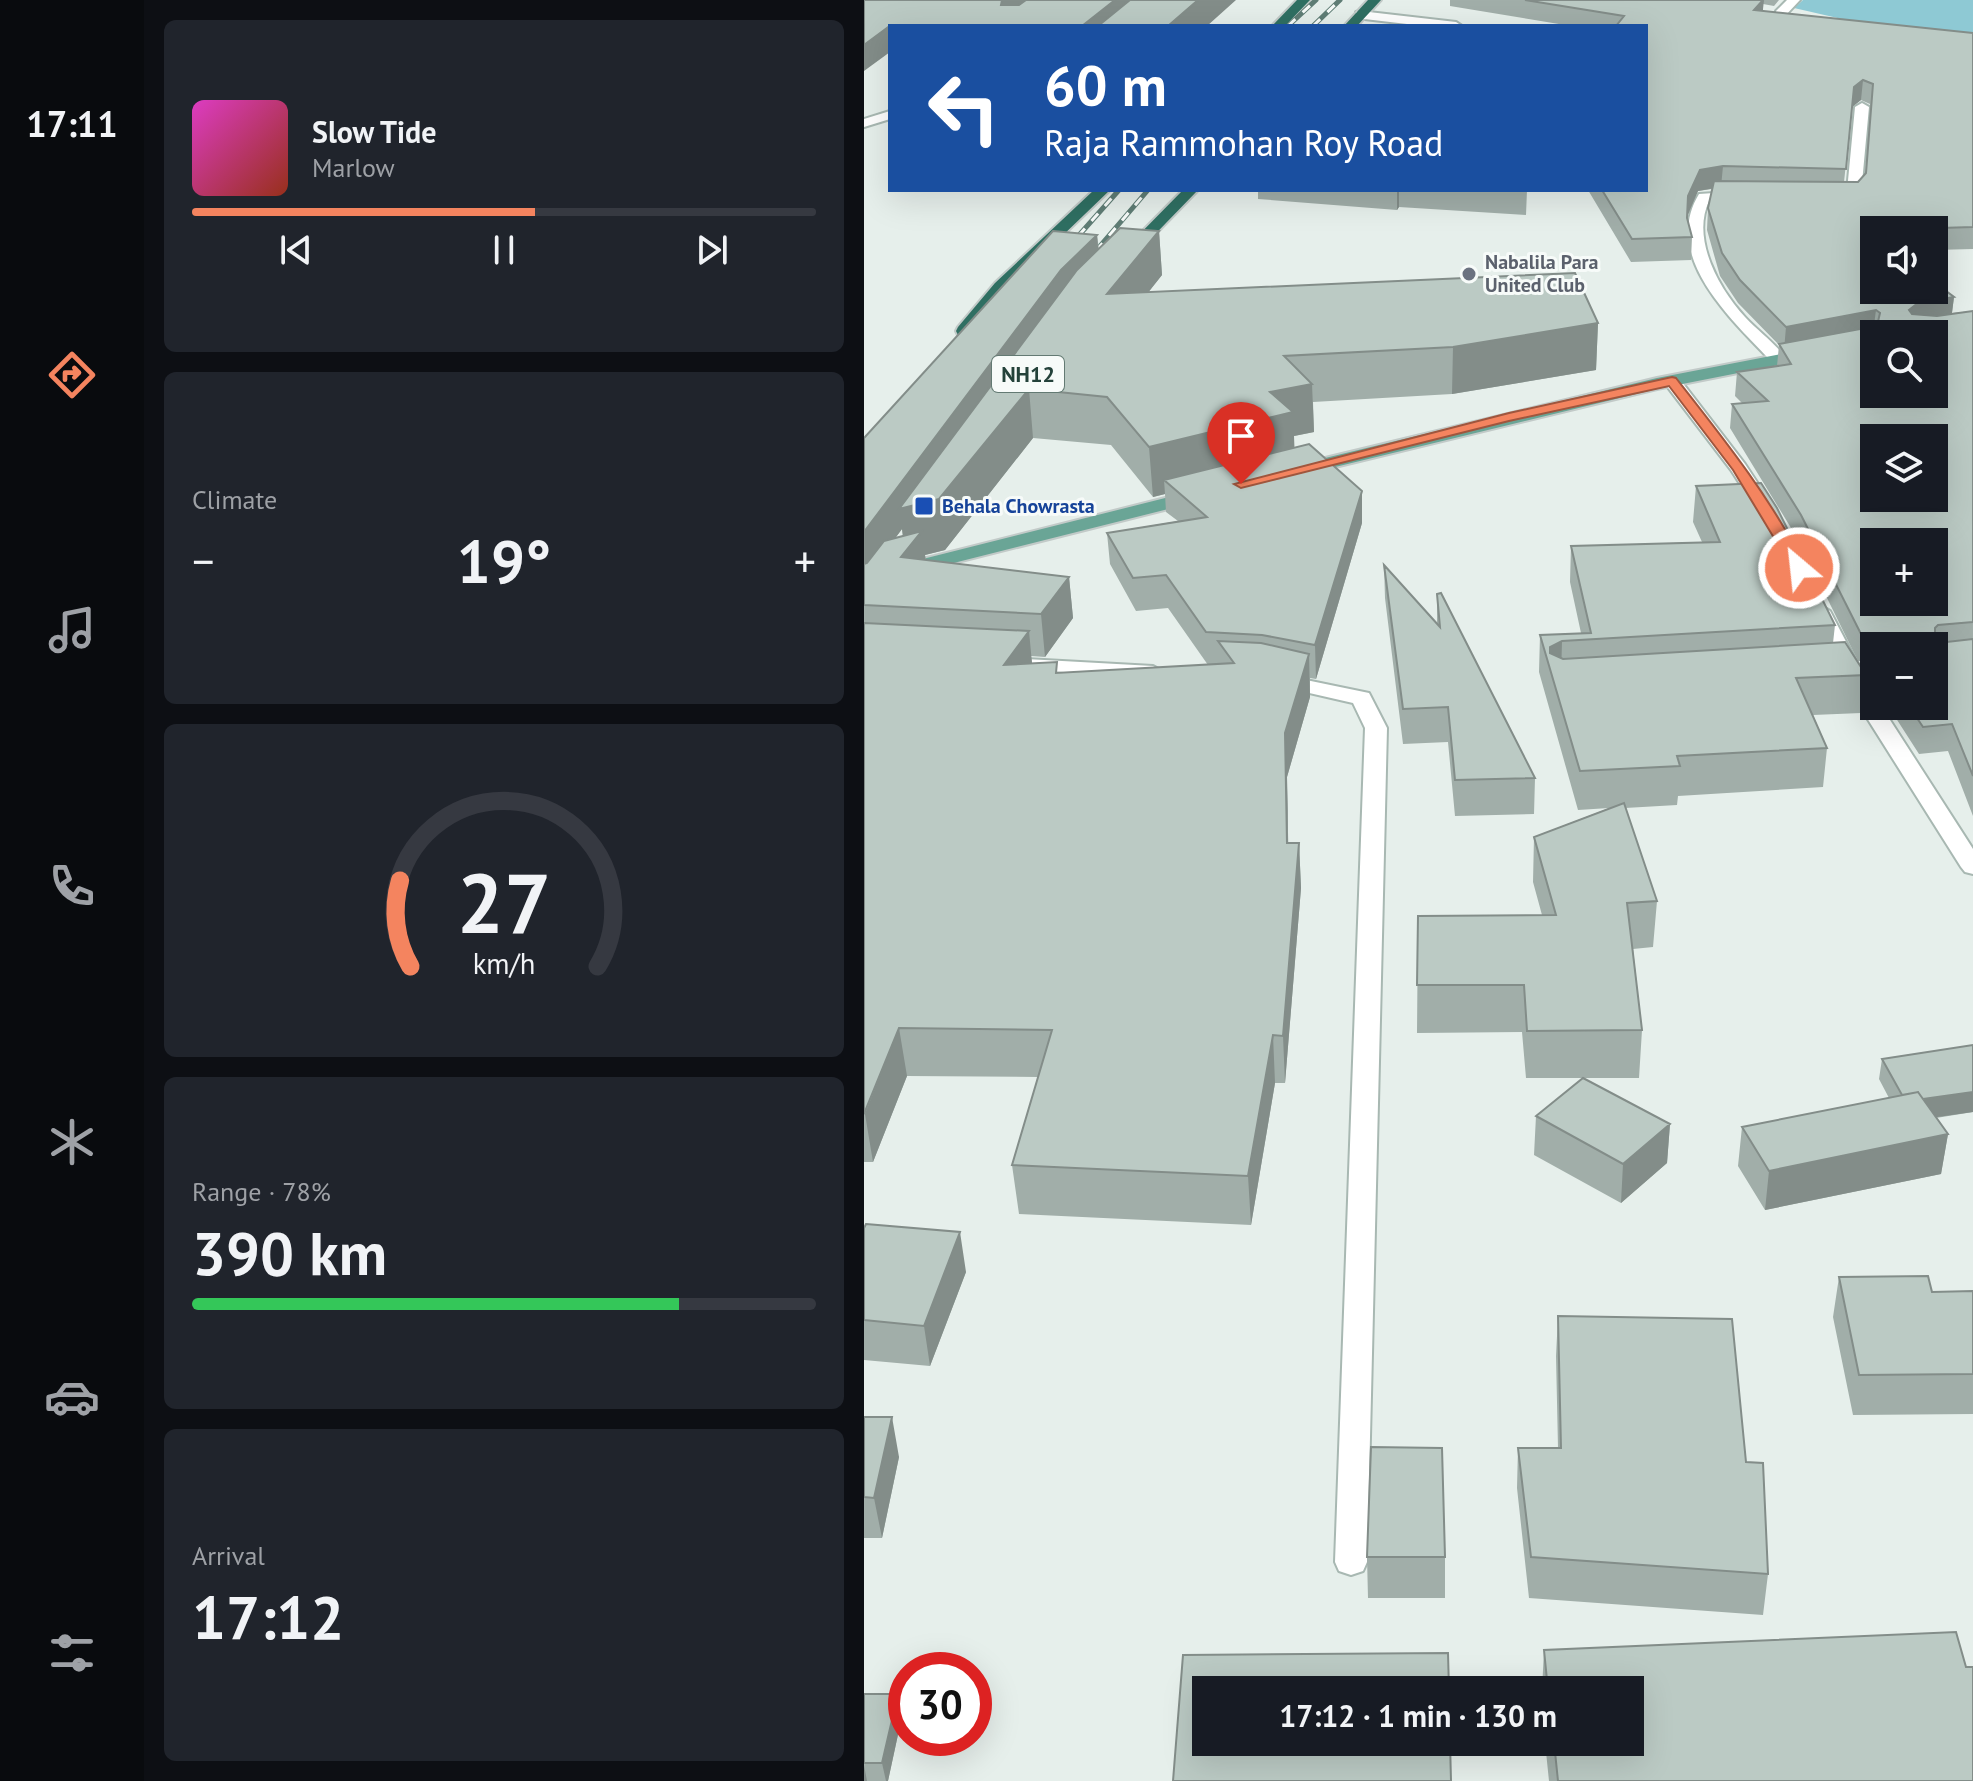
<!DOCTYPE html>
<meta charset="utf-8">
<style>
:root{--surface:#171b24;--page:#20242c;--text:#f1f3f6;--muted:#9ea1a6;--line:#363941;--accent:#f4845f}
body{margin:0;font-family:"PT Sans",sans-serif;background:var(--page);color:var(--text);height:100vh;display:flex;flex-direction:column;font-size:30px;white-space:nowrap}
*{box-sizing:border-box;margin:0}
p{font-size:26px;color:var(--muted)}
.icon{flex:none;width:44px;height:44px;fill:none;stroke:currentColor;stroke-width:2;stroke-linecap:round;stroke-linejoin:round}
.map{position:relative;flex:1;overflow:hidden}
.details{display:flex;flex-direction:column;gap:20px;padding:20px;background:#0d0f14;width:720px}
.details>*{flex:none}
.top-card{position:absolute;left:24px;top:24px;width:760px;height:168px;border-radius:0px;box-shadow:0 8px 32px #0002;background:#1a4fa0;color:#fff;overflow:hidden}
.fabs{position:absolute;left:996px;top:216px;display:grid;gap:16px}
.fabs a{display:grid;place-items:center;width:88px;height:88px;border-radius:0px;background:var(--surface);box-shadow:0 8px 32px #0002;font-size:40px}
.speed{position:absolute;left:24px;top:1652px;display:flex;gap:16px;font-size:40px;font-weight:700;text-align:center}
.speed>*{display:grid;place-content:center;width:104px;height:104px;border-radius:50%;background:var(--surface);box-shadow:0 8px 32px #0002;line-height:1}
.speed .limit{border:12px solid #d22;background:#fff;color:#111}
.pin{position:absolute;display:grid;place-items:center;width:68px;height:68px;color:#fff;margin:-82px -34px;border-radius:50% 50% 50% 0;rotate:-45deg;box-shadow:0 0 8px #0007}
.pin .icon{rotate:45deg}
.me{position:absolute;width:88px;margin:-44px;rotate:332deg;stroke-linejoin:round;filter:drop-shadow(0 0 6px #0008)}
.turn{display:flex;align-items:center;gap:28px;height:168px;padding:0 24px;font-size:36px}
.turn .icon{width:104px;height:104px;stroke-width:2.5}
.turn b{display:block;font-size:56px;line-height:68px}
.big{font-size:60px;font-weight:600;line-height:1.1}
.details .tile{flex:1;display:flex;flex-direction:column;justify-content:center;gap:12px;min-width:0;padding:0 28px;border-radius:12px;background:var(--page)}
.details .dial{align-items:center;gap:0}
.dial svg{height:208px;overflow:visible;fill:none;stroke:var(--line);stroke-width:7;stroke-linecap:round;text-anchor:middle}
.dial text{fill:var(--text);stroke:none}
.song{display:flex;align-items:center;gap:24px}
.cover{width:96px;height:96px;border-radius:12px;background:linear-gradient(135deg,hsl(310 70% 55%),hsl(10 70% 35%))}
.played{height:8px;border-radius:4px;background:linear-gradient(90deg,var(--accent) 55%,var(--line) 55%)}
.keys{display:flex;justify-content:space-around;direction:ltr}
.heat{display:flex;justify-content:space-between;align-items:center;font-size:44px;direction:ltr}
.charge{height:12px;border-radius:6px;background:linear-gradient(90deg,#34c759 78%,var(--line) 0)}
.trip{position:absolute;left:328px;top:1676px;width:452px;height:80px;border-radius:0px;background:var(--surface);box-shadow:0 8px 32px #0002;font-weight:600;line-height:80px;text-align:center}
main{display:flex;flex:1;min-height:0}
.tab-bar{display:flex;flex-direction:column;width:144px;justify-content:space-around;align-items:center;background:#090b0e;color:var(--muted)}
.tab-bar .icon{width:56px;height:56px}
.tab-bar .active{color:var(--accent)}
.tab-bar b{font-size:36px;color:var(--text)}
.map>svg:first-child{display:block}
.water{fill:#8ec9d4}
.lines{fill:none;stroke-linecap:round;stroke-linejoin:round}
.minor-casing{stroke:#a8b8b2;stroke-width:4}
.major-casing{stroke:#c2cac8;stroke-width:4}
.highway-casing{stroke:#c2cac8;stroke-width:4}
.minor{fill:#fff;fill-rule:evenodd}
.major{fill:#6aa596;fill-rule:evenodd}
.highway{fill:#2f6f62;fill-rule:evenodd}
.rail-casing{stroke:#5f7d75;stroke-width:5}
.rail{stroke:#f7fbf9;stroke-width:3;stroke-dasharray:10;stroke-linecap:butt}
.wall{fill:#a1aea9;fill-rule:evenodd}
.shaded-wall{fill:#838d89}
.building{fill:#bbcac4;stroke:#838d89;stroke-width:2;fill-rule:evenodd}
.route{fill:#f4845f;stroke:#9f563e;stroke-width:2}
.worship-dot{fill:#6b7280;stroke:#f7fbf9;stroke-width:3}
.transit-dot{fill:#1a4fb4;stroke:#f7fbf9;stroke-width:3}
.labels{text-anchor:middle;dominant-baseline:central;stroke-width:6;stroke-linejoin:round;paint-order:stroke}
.far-worship-label{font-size:20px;font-weight:bold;fill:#5b616d;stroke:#f7fbf9;text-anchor:start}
.far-transit-label{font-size:20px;font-weight:bold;fill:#164399;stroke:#f7fbf9;text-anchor:start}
.shield{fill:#f7fbf9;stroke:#637a73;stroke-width:2}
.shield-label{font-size:22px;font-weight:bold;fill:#24423a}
</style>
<main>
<nav class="tab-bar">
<b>17:11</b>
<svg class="icon active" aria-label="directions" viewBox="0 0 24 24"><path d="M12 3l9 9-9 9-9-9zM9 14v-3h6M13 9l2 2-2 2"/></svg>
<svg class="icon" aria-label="music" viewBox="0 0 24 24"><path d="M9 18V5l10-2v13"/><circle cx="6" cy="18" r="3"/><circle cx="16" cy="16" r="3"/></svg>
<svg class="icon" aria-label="phone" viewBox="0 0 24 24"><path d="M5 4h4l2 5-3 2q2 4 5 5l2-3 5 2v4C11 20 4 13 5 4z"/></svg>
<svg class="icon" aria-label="climate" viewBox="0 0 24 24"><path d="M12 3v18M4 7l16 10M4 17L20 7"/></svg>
<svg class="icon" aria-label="car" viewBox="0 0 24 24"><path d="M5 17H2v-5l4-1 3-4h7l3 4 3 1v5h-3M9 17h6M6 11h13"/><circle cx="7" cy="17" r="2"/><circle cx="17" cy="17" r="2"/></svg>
<svg class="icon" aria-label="filters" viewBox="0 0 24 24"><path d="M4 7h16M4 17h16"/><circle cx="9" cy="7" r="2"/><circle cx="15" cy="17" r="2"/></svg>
</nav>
<section class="details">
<div class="tile">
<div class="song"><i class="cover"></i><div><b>Slow Tide</b><p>Marlow</p></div></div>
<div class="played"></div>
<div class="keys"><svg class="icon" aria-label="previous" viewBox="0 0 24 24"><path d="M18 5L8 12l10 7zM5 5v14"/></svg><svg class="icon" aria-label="pause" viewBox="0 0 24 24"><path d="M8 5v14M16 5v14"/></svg><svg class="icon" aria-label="next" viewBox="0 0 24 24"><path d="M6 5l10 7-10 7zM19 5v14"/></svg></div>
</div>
<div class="tile"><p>Climate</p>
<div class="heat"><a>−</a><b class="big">19°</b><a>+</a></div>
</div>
<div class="tile dial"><svg viewBox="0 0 100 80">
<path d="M14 69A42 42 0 1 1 86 69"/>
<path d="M14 69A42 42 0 0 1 10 36" stroke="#f4845f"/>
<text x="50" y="56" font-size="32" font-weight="700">27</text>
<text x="50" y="72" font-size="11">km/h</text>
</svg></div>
<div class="tile"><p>Range · 78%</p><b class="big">390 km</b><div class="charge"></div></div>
<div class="tile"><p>Arrival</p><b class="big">17:12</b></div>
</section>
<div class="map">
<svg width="1109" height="1781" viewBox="0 0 1109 1781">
<rect width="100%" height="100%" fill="#e6efeb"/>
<path class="water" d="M 939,0 L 1109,0 L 1109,36 L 1013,27 L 930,8 Z"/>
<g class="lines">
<g class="minor-casing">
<path id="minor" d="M 923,0 L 936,0 L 920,17 L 912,17 L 912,11 Z
M 496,11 L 592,22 L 598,26 L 560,26 L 492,18 L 492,12 Z
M 998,103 L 1005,107 L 997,194 L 978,202 L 968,202 L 968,196 L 983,191 L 991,107 Z
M 26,111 L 26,119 L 0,127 L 0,119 Z
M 880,191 L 887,195 L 885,198 L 845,201 C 827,239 855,289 881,317 C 894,331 910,342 921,357 L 913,362 L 907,361 C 868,320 797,256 835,194 Z
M 808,376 L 814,377 L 881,464 L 912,511 L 910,515 L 896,515 L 867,470 L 799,381 Z
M 956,605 L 966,611 L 1010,695 L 1010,706 L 1017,706 L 1109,849 L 1109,874 L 1101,872 L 1097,867 L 974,672 L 946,611 Z
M 162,659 L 289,666 L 300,672 L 289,678 L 155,669 L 152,665 Z
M 413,674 L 505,693 L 523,728 L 503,1562 L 499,1571 L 487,1575 L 475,1571 L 471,1562 L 501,728 L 489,703 L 406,684 L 402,680 Z"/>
</g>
<g class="major-casing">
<path id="major" d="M 1010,336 L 1010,346 L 793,389 L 434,476 L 425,470 L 428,466 L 793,378 Z
M 333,490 L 340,492 L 342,496 L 340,500 L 42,575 L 32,569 L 35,565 Z"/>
</g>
<g class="highway-casing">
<path id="highway" d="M 433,0 L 446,0 L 421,26 L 408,26 Z
M 504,0 L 517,0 L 493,26 L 480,26 Z
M 230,190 L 246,190 L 143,289 L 106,335 L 94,335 L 92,331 L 94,327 L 131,283 Z
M 319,190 L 334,190 L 269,257 L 259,257 L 259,251 Z"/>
</g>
<use href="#minor" class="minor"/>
<use href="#major" class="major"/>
<use href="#highway" class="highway"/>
<g class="rail-casing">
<path id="rail" d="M 424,26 L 452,0
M 449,26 L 476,0
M 201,251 L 255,190
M 219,266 L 284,190"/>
</g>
<use href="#rail" class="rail"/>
</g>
<path class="wall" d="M 586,0 L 915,0 L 910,6 L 899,4 L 899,11 L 1109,33 L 1109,249 L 1070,250 L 1070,230 L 1010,230 L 1010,290 L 1090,297 L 1088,313 L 1109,311 L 1109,816 L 1084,751 L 1055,754 L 1028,712 L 1018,706 L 1070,706 L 1070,646 L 1010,646 L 1010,689 L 1003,679 L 1005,661 L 994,661 L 935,541 L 866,428 L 868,404 L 878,403 L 871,396 L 873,372 L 913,366 L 915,345 L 874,303 L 856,276 L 843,230 L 844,208 L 848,189 L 834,191 L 823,216 L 828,237 L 827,260 L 767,262 L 724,190 L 782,190 L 782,26 L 707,26 L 586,6 ZM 997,100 L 1006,104 L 1001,174 L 994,182 L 980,182 L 988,107 Z
M 394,190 L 663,190 L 662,215 L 535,207 L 533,210 L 394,199 Z
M 295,231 L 298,275 L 284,292 L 734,323 L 732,370 L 588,394 L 449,402 L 450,432 L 430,436 L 430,448 L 498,523 L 452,679 L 446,678 L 446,697 L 423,777 L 424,843 L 435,843 L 437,888 L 421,1083 L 411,1083 L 387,1225 L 155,1214 L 148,1165 L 174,1077 L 43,1076 L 9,1162 L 0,1162 L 0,438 L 233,235 L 235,249 ZM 169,438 L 247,445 L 289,497 L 301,494 L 302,512 L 314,521 L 243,533 L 246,564 L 272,611 L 304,608 L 344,665 L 194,673 L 168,663 L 167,656 L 181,657 L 209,618 L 205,577 L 62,560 L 61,555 L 81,550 ZM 38,529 L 39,536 L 31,538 Z
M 832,486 L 971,625 L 969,643 L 1002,675 L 997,713 L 949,715 L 963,748 L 959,787 L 814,796 L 813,805 L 761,808 L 793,901 L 789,947 L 769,949 L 778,1030 L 775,1078 L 662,1078 L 658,1032 L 553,1033 L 554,916 L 678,915 L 669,882 L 670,837 L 745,808 L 714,810 L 675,672 L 676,635 L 717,633 L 706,582 L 707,546 L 838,542 L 829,522 Z
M 520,565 L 573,624 L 573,594 L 671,778 L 670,814 L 591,816 L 584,742 L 539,744 L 521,598 Z
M 1018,1059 L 1109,1112 L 1072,1118 L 1084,1134 L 1077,1174 L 901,1210 L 874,1166 L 878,1127 L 1025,1098 L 1015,1079 Z
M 672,1116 L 806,1124 L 803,1163 L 757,1203 L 670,1155 Z
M 0,1228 L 102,1272 L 66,1366 L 0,1360 Z
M 975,1277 L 1068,1292 L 1109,1291 L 1109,1414 L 989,1415 L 969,1317 Z
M 694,1316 L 882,1462 L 904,1574 L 899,1615 L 665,1598 L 653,1488 L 654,1448 L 694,1448 L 692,1356 Z
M 0,1417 L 35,1457 L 18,1538 L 0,1538 Z
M 503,1557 L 581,1557 L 581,1598 L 504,1598 Z
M 680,1650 L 1102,1667 L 1109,1781 L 685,1781 L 681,1742 L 766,1742 L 766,1690 L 678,1690 Z
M 0,1694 L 38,1716 L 24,1781 L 0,1781 Z"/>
<path class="shaded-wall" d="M 138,0 L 169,0 L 139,24 L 137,5 Z
M 251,0 L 281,0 L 249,26 L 218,26 Z
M 334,0 L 372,0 L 343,26 L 304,26 Z
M 900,0 L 898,18 L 890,10 Z
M 27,25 L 26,26 L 26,52 L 0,71 L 0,45 Z
M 999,80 L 997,100 L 988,107 L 990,87 Z
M 859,166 L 857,187 L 834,191 L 823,217 L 824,196 L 836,170 Z
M 533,190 L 535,190 L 535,207 L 533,210 Z
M 295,231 L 298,275 L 247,340 L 243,294 Z
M 233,235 L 236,270 L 165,389 L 169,438 L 81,550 L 61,555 L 63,572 L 37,557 L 41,553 L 38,529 L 0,581 L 0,532 L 197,270 Z
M 1090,297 L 1087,320 L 1051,326 L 1045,310 L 1054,303 Z
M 1012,310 L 1009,333 L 920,350 L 922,327 Z
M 734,323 L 732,370 L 588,394 L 589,347 Z
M 448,384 L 450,432 L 430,436 L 431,461 L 300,480 L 301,494 L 289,497 L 285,447 L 406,392 Z
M 498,491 L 498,523 L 452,679 L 451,645 Z
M 205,577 L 209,618 L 181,657 L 177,614 Z
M 165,631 L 169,674 L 140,665 Z
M 698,641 L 697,679 L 690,682 L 686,647 Z
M 445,654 L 446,697 L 423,777 L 425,888 L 421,733 Z
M 435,843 L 437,888 L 421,1083 L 419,1036 Z
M 35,1028 L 43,1076 L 9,1162 L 1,1114 Z
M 409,1035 L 411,1083 L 387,1225 L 384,1176 Z
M 1109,1092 L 1109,1112 L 1038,1122 L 1042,1102 Z
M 806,1124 L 803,1163 L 757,1203 L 759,1164 Z
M 1084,1134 L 1077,1174 L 901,1210 L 905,1171 Z
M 96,1232 L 102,1272 L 66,1366 L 60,1326 Z
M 28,1417 L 35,1457 L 18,1538 L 10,1498 Z
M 34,1694 L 38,1716 L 24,1781 L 22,1781 L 18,1763 Z
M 0,1765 L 3,1781 L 0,1781 Z"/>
<path class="building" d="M 0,0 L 138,0 L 137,5 L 155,5 L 162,0 L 251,0 L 218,26 L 27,25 L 0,45 Z
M 266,0 L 334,0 L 304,26 L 234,26 Z
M 661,0 L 899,0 L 890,10 L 1109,33 L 1109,227 L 1010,230 L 1010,231 L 1003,231 L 1010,237 L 1010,290 L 1070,290 L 1070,282 L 1090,297 L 1054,303 L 1045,310 L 1048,314 L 1073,316 L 1109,311 L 1109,622 L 1074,625 L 1071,628 L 1071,640 L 1074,643 L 1109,639 L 1109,776 L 1088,724 L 1059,727 L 1045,706 L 1070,706 L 1070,646 L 1016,646 L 1015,634 L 997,634 L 937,515 L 868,404 L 904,401 L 873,372 L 927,364 L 915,344 L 1013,326 L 1016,313 L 1012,310 L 922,327 L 876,280 L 858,253 L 844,208 L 850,181 L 994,182 L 1002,173 L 1009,84 L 999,80 L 990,87 L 982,169 L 859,166 L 836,170 L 824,196 L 823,218 L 828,237 L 768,239 L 738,190 L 782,190 L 782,26 L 752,26 L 760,16 ZM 1010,334 L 1070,334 L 1070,394 L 1010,394 ZM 1010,438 L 1070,438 L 1070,498 L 1010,498 ZM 1010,542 L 1070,542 L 1070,602 L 1010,602 Z
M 256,228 L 295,231 L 243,294 L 711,273 L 734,323 L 589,347 L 420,356 L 448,384 L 406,392 L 429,412 L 285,447 L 243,397 L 165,389 L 75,499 L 35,509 L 213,270 Z
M 189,231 L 233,235 L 197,270 L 0,532 L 0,438 Z
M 445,444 L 498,491 L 451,645 L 398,635 L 342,632 L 302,575 L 269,578 L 243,533 L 343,517 L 300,480 Z
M 897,483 L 913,508 L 971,625 L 698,641 L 686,647 L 686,653 L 699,659 L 981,642 L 1002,675 L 932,678 L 963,748 L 813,756 L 816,766 L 716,771 L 676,635 L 727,633 L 707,546 L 856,542 L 832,486 Z
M 58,531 L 37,557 L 205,577 L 177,614 L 0,605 L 0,564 L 3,563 L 20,541 Z
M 520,565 L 576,627 L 573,594 L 577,593 L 671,778 L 591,780 L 584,707 L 539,709 Z
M 0,623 L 165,631 L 140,665 L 193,662 L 192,673 L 370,663 L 354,641 L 397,643 L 445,654 L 421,733 L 423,843 L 435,843 L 419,1036 L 409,1035 L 384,1176 L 148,1165 L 188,1030 L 35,1028 L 0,1114 Z
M 760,803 L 793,901 L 763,903 L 778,1030 L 663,1031 L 660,985 L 553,985 L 554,916 L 692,915 L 670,837 Z
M 1109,1045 L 1109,1092 L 1059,1099 L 1054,1092 L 1038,1095 L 1018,1059 Z
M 719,1078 L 806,1124 L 759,1164 L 672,1116 Z
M 1054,1092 L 1084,1134 L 905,1171 L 878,1127 Z
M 2,1224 L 96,1232 L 60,1326 L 0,1320 L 0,1228 Z
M 1064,1276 L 1068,1292 L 1109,1291 L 1109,1374 L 995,1375 L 975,1277 Z
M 694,1316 L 868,1319 L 882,1462 L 899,1463 L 904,1574 L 667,1557 L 654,1448 L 697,1448 Z
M 0,1417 L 28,1417 L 10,1498 L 0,1497 Z
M 507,1447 L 578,1448 L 581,1557 L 503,1557 Z
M 1092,1632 L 1102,1667 L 1109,1667 L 1109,1781 L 694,1781 L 690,1742 L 766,1742 L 766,1690 L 684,1690 L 680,1650 Z
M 584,1653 L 585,1690 L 342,1690 L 342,1742 L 586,1742 L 587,1781 L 309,1781 L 319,1655 Z
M 0,1694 L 34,1694 L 18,1763 L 0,1763 Z"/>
<path class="route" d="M 808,377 L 812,378 C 860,439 908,499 942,568 L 940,571 L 930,571 L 869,470 L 805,386 L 645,421 L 377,488 L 370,484 L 645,413 Z"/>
<circle class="worship-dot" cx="605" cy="274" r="8"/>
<rect class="transit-dot" x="50" y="496" width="20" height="20" rx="4"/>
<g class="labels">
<g class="far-worship-label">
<text x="621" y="262">Nabalila Para<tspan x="621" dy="23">United Club</tspan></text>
</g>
<g class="far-transit-label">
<text x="78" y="506">Behala Chowrasta</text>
</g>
<rect class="shield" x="128" y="356" width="72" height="36" rx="6"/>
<g class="shield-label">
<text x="164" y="374">NH12</text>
</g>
</g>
</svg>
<div class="fabs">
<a><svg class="icon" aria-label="sound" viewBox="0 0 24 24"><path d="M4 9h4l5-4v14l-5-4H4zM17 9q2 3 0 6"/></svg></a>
<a><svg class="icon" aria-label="search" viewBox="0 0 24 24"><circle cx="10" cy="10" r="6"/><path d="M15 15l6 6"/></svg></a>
<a><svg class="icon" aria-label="layers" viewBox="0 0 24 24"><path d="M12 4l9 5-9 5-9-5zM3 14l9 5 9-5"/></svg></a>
<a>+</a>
<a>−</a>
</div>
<div class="speed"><div class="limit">30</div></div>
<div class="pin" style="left:377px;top:484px;background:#d93025"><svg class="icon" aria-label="arrive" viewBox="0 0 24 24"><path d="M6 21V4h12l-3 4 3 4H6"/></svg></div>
<svg class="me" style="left:935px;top:568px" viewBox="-20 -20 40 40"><circle r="17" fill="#f4845f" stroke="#fff" stroke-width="3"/><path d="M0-11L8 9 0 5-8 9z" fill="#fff"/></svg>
<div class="trip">17:12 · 1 min · 130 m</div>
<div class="top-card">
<div class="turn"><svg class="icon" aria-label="left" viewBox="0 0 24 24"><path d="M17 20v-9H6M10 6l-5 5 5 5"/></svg><div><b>60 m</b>Raja Rammohan Roy Road</div></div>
</div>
</div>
</main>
